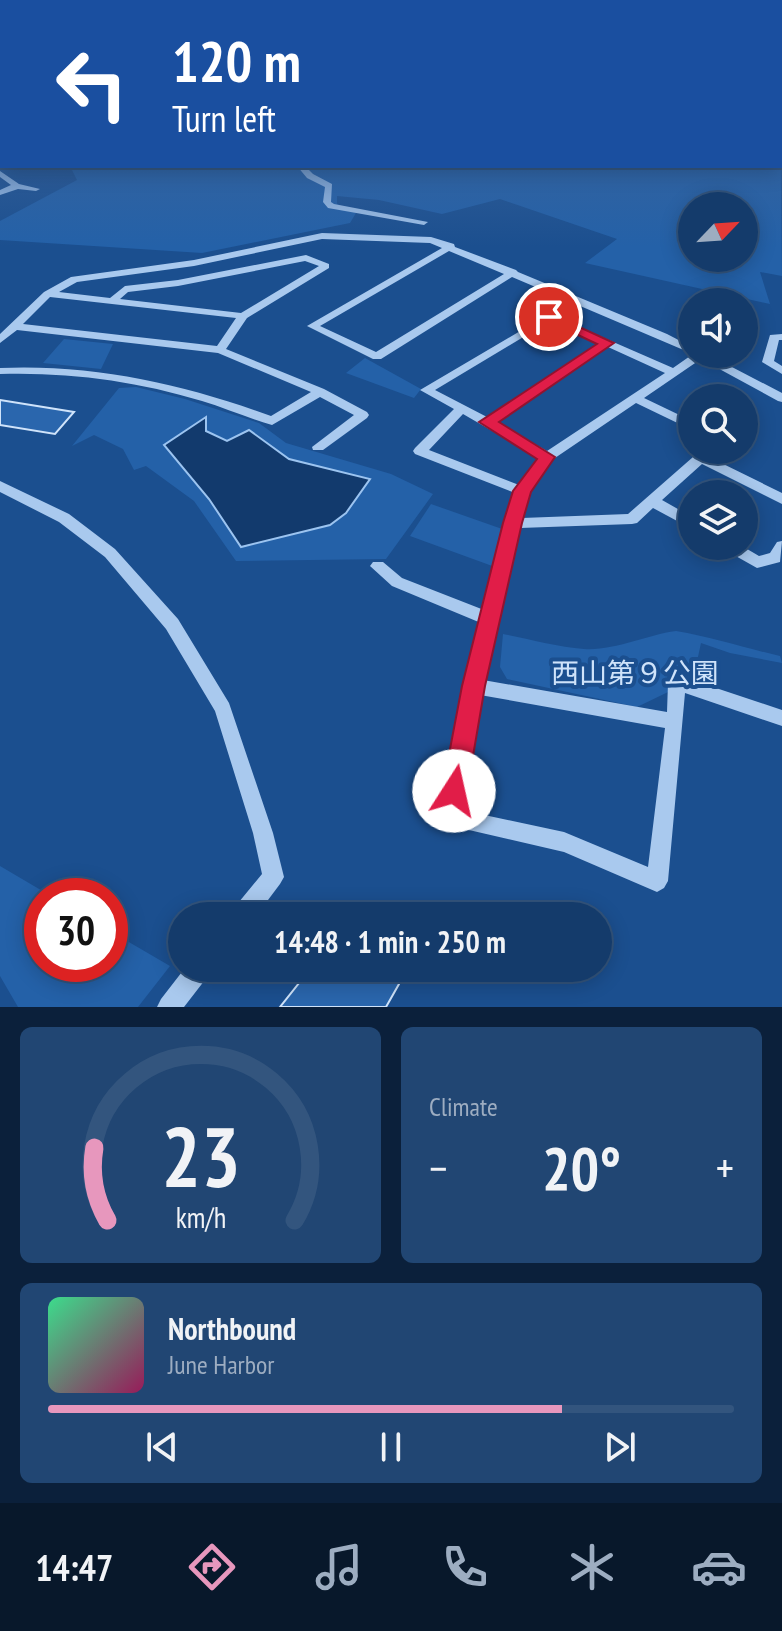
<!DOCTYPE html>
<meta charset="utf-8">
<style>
:root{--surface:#143b6b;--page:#214673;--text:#f1f3f6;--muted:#9dadc1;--line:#33557e;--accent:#e797bd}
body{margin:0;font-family:"PT Sans Narrow","Noto Sans JP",sans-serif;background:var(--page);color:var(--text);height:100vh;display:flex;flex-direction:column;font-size:30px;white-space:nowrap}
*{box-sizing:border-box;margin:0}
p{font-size:26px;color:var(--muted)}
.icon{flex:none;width:44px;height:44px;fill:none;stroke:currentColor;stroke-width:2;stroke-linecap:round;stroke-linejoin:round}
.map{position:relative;height:1007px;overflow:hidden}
.drawer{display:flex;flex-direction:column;gap:20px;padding:20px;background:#0b203b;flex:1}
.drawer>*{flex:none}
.hud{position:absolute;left:0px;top:0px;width:782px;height:168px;box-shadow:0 4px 20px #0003,0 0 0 2px var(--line);background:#1a4fa0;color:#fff;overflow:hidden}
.needle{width:52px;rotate:65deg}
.buttons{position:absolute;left:678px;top:192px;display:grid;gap:16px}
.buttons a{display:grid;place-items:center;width:80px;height:80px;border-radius:50%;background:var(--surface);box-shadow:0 4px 20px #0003,0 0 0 2px var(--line);font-size:40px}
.speed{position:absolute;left:24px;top:878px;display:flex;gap:16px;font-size:40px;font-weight:700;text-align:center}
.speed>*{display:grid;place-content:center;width:104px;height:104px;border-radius:50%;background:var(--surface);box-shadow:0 4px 20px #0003,0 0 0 2px var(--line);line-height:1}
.speed .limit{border:12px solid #d22;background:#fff;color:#111}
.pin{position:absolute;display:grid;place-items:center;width:68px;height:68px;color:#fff;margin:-34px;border:4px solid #fff;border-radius:50%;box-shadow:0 2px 8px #0007}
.me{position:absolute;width:88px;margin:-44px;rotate:10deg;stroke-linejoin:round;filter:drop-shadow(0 0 6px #0008)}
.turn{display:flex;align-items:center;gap:28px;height:168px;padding:0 40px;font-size:36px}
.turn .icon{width:104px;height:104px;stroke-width:2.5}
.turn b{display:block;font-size:56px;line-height:68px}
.big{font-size:60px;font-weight:700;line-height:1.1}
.drawer .tile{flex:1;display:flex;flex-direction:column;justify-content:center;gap:12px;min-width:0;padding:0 28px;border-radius:12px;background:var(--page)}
.drawer .dial{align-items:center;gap:0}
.dial svg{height:208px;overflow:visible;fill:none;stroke:var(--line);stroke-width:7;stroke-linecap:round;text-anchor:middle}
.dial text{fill:var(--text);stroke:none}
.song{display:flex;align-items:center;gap:24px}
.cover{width:96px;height:96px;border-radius:12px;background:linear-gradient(135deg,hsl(150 70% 55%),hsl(330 70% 35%))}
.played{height:8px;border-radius:4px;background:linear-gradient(90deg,var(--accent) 75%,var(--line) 75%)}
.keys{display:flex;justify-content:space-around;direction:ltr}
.heat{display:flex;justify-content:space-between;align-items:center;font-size:44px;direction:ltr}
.drawer .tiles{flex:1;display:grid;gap:20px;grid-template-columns:1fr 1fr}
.tile:last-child{grid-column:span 2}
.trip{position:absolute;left:168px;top:902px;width:444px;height:80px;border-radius:40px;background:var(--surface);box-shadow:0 4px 20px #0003,0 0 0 2px var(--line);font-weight:700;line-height:80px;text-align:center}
.tabs{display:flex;height:128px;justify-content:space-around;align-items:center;background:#08182b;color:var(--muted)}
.tabs .icon{width:56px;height:56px}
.tabs .selected{color:var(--accent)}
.tabs b{font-size:36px;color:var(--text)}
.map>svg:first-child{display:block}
.green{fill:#2461a8;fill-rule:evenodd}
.water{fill:#123a6d;stroke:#9cc4f0;stroke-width:2}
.building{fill:#2a66ad;stroke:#cfe3fa;stroke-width:2}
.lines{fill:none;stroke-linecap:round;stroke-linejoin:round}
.minor{fill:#a9c9ee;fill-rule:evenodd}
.route{fill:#e11d48;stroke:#92132f;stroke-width:2}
.labels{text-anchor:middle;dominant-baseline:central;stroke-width:8;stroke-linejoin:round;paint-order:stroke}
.near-park-label{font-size:28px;fill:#cfe3fa;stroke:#1b4f8f}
</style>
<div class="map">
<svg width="782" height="1007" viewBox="0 0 782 1007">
<rect width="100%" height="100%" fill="#1b4f8f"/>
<path class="green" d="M 780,106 L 782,276 L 760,272 L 770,304 L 585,263 L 617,239 L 500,199 L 442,214 L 379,200 L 337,196 L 337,204 L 356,213 L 350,223 L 202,253 L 0,240 L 0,221 L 77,180 L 70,166 L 780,166 ZM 692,206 L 744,206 L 744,258 L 692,258 Z
M 64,339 L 113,344 L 101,369 L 43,363 Z
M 365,358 L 421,389 L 414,398 L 346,373 Z
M 136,387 L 185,399 L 259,423 L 286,443 L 391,474 L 433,494 L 386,559 L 236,561 L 194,501 L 146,466 L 134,470 L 123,449 L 94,435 L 72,446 L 119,388 Z
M 431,504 L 505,530 L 495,567 L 410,536 Z
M 676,631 C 712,637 745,648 780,656 L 782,663 L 730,653 L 701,643 L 693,680 L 637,707 L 507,679 L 500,667 L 503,634 C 530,639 557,647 584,649 C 614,651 646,635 676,631 Z
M 0,866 L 51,896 L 42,896 L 42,964 L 110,964 L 110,931 L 170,966 L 138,1007 L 18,1007 L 0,976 Z"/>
<path class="water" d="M 206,417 L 206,431 L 227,441 L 249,430 L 289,459 L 370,479 L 346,513 L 330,525 L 241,547 L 209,499 L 164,445 Z"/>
<path class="building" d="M 0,400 L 74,412 L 55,434 L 0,425 Z
M 311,968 L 396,968 L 399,984 L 386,1007 L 280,1007 Z"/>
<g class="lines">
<path class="minor" d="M 0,143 L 2,143 L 0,148 Z
M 297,166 L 305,166 L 313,174 L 332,184 L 331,202 L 334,204 L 428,222 L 424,225 L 328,208 L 323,202 L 325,187 L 307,178 Z
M 0,171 L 19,184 L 40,189 L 36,191 L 18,189 L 0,195 L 0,190 L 11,185 L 0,177 Z
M 322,233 L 431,237 L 454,244 L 455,247 L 516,270 L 518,272 L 667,334 L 692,347 L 693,354 L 512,277 L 381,359 L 373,359 L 307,326 L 442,248 L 430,243 L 322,239 L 194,266 L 77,282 L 59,292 L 110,298 L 125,286 L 178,280 L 306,255 L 329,264 L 329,268 L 247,318 L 226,349 L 324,389 L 367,412 L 369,415 L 367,418 L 323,450 L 313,450 L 312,447 L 354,415 L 320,397 L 272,425 C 248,418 225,408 202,401 C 136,381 69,372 0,374 L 0,368 C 94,364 183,384 271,416 L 311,392 L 218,353 L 17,330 L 0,343 L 0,334 L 44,292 L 71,277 L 194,260 ZM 449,251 L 504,274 L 376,352 L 320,326 ZM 305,261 L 319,266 L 241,313 L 120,299 L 128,292 L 178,286 ZM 50,297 L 236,318 L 217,346 L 23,324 Z
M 549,314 L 673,368 L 693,354 L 707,354 L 782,393 L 782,402 L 778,401 L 701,359 L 644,398 L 692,421 L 692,430 L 636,403 L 552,460 L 529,492 L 522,518 L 628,514 L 701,450 L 715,450 L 709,457 L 782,493 L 782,504 L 702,464 L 662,500 L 692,517 L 692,529 L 653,508 L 637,523 L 632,524 L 520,528 L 483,680 L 667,712 L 668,683 L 671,678 L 677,675 L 782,710 L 782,726 L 685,693 L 668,881 L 664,888 L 657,892 L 564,852 L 443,824 L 440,817 L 464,686 L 481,623 L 392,586 L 370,566 L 373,562 L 383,562 L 402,578 L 484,610 L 506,525 L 505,523 L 515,493 L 415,454 L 413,451 L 415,448 L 454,409 L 420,390 ZM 550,321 L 599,343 L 487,417 L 435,390 ZM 608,347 L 665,373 L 547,451 L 496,422 ZM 463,414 L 539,458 L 519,485 L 429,450 ZM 480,695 L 665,728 L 648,867 L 564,832 L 461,810 Z
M 782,334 L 782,340 L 779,340 L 774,361 L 782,366 L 782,374 L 762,362 L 770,335 Z
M 0,481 L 69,514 L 115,549 L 178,619 L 229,703 L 273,833 L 284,877 L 280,884 L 256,916 L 231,916 L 234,908 L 262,874 L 253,833 L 215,711 L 166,629 L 105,557 L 59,522 L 0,492 Z
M 782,541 L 780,562 L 757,568 L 725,550 L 723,546 L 742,546 L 759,556 L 770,553 L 777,542 Z
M 185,968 L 211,968 L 208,976 L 184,1007 L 157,1007 L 161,999 Z"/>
</g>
<linearGradient id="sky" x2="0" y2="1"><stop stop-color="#0f2b4f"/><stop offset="0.43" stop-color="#39639b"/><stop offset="1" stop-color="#39639b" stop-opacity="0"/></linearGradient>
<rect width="782" height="247" fill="url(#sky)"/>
<path class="route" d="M 549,313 L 614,343 L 499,422 L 555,457 L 531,492 L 522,523 L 485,686 L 467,791 L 463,799 L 454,803 L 445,799 L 442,791 L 462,686 L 503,523 L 513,491 L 537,459 L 479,422 L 597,344 L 544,319 L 544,314 Z"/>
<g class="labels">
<g class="near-park-label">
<text x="635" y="672">西山第９公園</text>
</g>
</g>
</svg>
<div class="buttons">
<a><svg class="needle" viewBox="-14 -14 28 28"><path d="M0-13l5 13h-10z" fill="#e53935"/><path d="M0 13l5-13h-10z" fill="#9dadc1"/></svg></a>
<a><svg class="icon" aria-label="sound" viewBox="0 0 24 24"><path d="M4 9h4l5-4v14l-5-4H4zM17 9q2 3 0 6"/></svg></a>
<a><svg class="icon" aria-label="search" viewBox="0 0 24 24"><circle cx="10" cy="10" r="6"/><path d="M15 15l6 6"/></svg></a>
<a><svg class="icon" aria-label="layers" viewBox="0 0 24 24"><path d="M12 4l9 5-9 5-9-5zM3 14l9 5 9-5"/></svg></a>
</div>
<div class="speed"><div class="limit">30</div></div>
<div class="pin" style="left:549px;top:317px;background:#d93025"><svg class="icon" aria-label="arrive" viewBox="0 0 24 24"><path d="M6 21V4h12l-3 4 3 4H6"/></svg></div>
<svg class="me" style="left:454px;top:791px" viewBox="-20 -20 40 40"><circle r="19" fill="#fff"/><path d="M0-13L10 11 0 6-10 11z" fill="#e11d48"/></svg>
<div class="trip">14:48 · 1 min · 250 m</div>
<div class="hud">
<div class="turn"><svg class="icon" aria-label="left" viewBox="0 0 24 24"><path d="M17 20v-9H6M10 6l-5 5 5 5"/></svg><div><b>120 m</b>Turn left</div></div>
</div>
</div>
<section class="drawer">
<div class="tiles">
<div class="tile dial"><svg viewBox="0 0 100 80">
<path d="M14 69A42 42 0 1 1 86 69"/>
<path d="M14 69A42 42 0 0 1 9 41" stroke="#e797bd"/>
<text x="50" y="56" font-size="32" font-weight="700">23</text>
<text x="50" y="72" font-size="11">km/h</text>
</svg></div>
<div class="tile"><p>Climate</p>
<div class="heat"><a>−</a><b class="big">20°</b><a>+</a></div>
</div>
<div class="tile">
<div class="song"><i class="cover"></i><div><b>Northbound</b><p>June Harbor</p></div></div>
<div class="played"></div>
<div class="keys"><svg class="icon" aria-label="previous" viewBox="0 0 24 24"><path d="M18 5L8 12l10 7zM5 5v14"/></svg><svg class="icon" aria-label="pause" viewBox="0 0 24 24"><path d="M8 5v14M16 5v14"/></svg><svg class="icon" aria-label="next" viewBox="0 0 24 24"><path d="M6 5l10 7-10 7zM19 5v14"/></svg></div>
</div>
</div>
</section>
<nav class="tabs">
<b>14:47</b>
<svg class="icon selected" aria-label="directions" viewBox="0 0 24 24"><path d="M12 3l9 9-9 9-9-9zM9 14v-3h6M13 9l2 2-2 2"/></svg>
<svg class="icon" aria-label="music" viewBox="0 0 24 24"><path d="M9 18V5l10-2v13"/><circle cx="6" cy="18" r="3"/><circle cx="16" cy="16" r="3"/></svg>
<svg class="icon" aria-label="phone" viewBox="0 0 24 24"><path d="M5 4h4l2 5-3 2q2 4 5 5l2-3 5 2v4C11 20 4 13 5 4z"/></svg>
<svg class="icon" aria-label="climate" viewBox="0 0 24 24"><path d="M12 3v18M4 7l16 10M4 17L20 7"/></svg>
<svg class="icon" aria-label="car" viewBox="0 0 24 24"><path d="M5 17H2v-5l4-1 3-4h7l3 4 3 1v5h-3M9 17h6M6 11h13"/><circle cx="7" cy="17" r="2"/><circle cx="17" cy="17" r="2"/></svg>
</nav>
